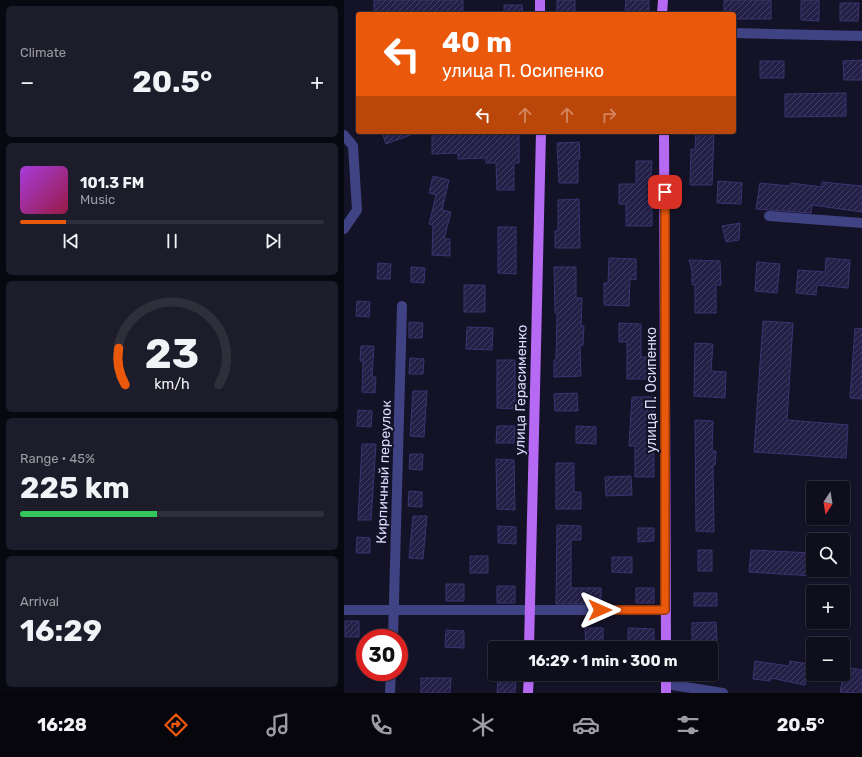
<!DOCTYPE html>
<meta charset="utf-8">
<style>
:root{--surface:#0f0e1d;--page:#1d1c2a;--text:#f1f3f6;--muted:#9b9ca4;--line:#2f2e3b;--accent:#ea580c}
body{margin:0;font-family:Rubik,sans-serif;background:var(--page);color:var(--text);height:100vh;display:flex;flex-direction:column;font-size:15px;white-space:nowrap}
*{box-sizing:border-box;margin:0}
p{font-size:13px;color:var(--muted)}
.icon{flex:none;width:22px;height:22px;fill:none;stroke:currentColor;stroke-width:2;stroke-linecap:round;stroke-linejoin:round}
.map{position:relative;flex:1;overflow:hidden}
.details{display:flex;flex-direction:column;gap:6px;padding:6px;background:#080810;width:344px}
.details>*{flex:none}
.banner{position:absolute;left:12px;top:12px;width:380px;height:122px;border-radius:4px;box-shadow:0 1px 3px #0004,0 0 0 1px var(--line);background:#ea580c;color:#fff;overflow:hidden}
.needle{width:26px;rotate:192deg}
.buttons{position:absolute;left:462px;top:481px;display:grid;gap:8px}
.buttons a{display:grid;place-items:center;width:44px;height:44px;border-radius:4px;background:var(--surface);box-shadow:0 1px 3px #0004,0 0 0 1px var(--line);font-size:20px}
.speed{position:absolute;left:12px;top:629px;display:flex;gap:8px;font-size:20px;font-weight:700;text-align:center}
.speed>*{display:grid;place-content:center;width:52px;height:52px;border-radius:50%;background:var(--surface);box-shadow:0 1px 3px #0004,0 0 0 1px var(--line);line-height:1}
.speed .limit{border:6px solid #d22;background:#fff;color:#111}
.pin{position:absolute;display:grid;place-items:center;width:34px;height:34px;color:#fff;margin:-17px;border-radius:8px;box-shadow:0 2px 6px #0006}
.me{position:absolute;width:44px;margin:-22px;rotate:90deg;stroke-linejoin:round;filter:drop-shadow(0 0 3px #0008)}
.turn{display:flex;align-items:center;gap:14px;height:84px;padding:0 20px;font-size:18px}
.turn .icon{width:52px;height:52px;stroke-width:2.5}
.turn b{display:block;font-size:28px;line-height:34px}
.lanes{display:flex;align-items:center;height:38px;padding:0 20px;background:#0003;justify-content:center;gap:20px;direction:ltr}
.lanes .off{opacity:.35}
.big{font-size:30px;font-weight:700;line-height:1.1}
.details .tile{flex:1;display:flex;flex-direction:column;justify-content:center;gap:6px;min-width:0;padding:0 14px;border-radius:6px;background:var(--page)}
.details .dial{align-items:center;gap:0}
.dial svg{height:104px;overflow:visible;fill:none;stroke:var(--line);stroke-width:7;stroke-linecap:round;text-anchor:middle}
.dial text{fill:var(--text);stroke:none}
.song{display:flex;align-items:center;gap:12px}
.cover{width:48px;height:48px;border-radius:6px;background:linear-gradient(135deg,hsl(280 70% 55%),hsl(340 70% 35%))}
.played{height:4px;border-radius:2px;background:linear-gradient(90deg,var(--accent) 15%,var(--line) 15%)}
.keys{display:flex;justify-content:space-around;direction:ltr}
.heat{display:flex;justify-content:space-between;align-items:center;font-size:22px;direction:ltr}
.charge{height:6px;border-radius:3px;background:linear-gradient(90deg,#34c759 45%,var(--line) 0)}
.trip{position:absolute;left:144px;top:641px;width:230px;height:40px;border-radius:4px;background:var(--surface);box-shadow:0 1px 3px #0004,0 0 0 1px var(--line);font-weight:700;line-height:40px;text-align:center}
.tabs{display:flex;height:64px;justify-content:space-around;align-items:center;background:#06060c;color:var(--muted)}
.tabs .icon{width:28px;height:28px}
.tabs .on{color:var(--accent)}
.tabs b{font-size:18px;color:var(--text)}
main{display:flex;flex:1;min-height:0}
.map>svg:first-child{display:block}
.building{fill:url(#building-hatch);stroke:#3b3371}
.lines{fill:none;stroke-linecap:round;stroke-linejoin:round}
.minor{stroke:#404383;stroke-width:10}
.major{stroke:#b66af4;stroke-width:10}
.route-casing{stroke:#983908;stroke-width:10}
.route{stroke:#ea580c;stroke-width:7}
.labels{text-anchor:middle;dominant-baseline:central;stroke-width:4;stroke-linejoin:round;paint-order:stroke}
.street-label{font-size:14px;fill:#dcdbfc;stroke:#141227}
</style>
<main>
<section class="details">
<div class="tile"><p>Climate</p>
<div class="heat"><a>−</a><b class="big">20.5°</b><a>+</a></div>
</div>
<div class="tile">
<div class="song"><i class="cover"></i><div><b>101.3 FM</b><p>Music</p></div></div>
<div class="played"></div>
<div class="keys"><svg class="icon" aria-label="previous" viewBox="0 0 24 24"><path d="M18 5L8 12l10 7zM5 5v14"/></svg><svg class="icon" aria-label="pause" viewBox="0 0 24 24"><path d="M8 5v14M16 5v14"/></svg><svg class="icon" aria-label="next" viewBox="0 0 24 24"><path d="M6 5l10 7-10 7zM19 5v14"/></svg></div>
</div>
<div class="tile dial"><svg viewBox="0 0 100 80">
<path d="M14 69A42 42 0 1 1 86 69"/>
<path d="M14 69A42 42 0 0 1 9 41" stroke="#ea580c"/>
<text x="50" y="56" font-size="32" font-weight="700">23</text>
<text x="50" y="72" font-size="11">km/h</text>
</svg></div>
<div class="tile"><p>Range · 45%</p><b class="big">225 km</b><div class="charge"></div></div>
<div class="tile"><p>Arrival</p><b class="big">16:29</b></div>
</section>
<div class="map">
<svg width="518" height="693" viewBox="0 0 518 693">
<defs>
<pattern id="building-hatch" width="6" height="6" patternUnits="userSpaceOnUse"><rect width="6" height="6" fill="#241f47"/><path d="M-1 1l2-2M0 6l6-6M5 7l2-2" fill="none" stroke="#433f62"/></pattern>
</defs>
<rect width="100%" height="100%" fill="#141227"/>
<path class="building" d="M 30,0 L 119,0 L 119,14 L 30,14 Z
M 213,0 L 231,0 L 231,14 L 213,14 Z
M 282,0 L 305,0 L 305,14 L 281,13 Z
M 380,0 L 427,0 L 427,19 L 390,19 L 390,14 L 380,14 Z
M 457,0 L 475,0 L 475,21 L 457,20 Z
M 496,3 L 515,3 L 514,21 L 496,21 Z
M 160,5 L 178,5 L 179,14 L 160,14 Z
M 518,60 L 518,80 L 500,80 L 499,61 Z
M 416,61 L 440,61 L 440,78 L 416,78 Z
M 502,93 L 502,116 L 441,117 L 441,94 Z
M 38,132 L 72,132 L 72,133 L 42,144 Z
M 88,132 L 175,132 L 175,163 L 170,163 L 170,190 L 153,190 L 152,163 L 142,163 L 142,158 L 114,159 L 114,153 L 88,154 Z
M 352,132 L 370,132 L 368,185 L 346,185 L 347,149 L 351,150 Z
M 235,142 L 236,159 L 234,159 L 234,183 L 215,183 L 213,143 Z
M 292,161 L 308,161 L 307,175 L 305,175 L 305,208 L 308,208 L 308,226 L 282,226 L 282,204 L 275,204 L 275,184 L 292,184 Z
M 89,176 L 105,180 L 98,210 L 107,212 L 100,239 L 106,239 L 106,256 L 88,255 L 89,225 L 85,224 L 92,195 L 85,193 Z
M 374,181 L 398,183 L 397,204 L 373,203 Z
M 478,182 L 518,186 L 518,212 L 468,205 L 467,213 L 412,209 L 416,183 L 446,186 L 447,183 L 478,187 Z
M 235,199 L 236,248 L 211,248 L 211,231 L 214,231 L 214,200 Z
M 396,223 L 395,240 L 382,242 L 378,226 Z
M 154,227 L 172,227 L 172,274 L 154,273 Z
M 265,258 L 292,259 L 292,280 L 286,279 L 285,306 L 260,305 L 260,283 L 264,283 Z
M 482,258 L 506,260 L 504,288 L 473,285 L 472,295 L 452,293 L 454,270 L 481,272 Z
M 345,260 L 376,261 L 377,285 L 372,285 L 372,313 L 351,313 L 351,285 L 348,285 L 348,271 Z
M 413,262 L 436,264 L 433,293 L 411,291 Z
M 34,263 L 47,264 L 46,279 L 33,279 Z
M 67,267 L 81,268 L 80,283 L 67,282 Z
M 210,267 L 232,267 L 232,298 L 238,298 L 237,326 L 240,326 L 239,345 L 236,345 L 237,376 L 210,377 L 210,360 L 212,360 L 213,313 L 211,313 Z
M 120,285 L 141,285 L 141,312 L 120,312 Z
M 13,301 L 26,302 L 25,317 L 12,316 Z
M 419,321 L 449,323 L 443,420 L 504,425 L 502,458 L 410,452 Z
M 65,322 L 79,323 L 78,338 L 65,338 Z
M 275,323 L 297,324 L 297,357 L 308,357 L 308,379 L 283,379 L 283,342 L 275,342 Z
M 123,327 L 149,328 L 148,350 L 122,349 Z
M 511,328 L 518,329 L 518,399 L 506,398 Z
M 351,343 L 369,344 L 367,371 L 382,372 L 381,398 L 350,396 Z
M 17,346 L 30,346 L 28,377 L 32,377 L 31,393 L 18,392 L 19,361 L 16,361 Z
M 66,358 L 80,359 L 79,374 L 65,374 Z
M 153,360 L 171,360 L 171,409 L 153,408 Z
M 69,391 L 83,391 L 80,437 L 66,436 Z
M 233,393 L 234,411 L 211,411 L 210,394 Z
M 288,397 L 310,397 L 310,477 L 291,477 L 291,446 L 285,446 Z
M 14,410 L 28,411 L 27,427 L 13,426 Z
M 351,420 L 369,421 L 368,451 L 372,451 L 371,465 L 369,465 L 370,532 L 352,531 Z
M 153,426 L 171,426 L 170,443 L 152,443 Z
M 232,426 L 252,427 L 252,444 L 232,443 Z
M 18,444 L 32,444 L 27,520 L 14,520 Z
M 66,454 L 79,454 L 78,470 L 65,469 Z
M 152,459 L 170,460 L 171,510 L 153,509 Z
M 212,463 L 230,463 L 230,492 L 237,492 L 237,509 L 212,509 Z
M 287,476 L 288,495 L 262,496 L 261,477 Z
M 65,491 L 78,492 L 78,507 L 64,506 Z
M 69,516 L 83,516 L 79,559 L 65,558 Z
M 213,525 L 237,526 L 237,540 L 227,540 L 227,588 L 257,588 L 257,604 L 212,604 Z
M 154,526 L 172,527 L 172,544 L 154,543 Z
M 294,528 L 310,528 L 310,541 L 294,542 Z
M 13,537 L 26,538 L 26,553 L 12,553 Z
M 354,550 L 368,550 L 368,571 L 354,571 Z
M 407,550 L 469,553 L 469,576 L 405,572 Z
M 126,556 L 144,556 L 144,573 L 126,573 Z
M 268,557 L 288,557 L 288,573 L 268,572 Z
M 102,584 L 120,584 L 120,601 L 102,601 Z
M 153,586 L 171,586 L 171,603 L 153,603 Z
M 292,588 L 310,588 L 310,603 L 292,603 Z
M 350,593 L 373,593 L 373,606 L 350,606 Z
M 1,621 L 15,621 L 15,637 L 1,637 Z
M 372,622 L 373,641 L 348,642 L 348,623 Z
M 241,628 L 259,628 L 259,648 L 242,648 Z
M 284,628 L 310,629 L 310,644 L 284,644 Z
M 102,630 L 120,631 L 120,648 L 101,647 Z
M 411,661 L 445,666 L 446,661 L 465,664 L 461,685 L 427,678 L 426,681 L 409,679 Z
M 501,667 L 518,670 L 518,693 L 496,692 Z
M 154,677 L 172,678 L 171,693 L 153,693 Z
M 77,678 L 107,678 L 106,693 L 77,693 Z"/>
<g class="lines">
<path class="minor" d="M 390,33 L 518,36
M 0,135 L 9,146 L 13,210 L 0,229
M 425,216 L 518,223
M 0,610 L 321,610
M 49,638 L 58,306
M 322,684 L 379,693
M 46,693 L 47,672"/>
<path class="major" d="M 196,0 L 196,14
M 318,14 L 319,0
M 320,132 L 322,648
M 185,648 L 197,132
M 322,674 L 322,693
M 184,693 L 185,674"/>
</g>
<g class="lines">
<g class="route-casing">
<path id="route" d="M 256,610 L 321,610 L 321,192"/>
</g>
<use href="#route" class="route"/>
</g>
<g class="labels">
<g class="street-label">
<text transform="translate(177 390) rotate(-89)">улица Герасименко</text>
<text transform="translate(307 390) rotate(-90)">улица П. Осипенко</text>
<text transform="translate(40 472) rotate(-88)">Кирпичный переулок</text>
</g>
</g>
</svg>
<div class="buttons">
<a><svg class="needle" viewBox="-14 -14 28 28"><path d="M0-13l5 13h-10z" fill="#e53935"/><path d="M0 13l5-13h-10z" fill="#9b9ca4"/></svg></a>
<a><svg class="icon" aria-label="search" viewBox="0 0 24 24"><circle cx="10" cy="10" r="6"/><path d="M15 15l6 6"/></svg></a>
<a>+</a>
<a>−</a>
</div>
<div class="speed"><div class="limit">30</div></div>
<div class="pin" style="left:321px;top:192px;background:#d93025"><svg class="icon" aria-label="arrive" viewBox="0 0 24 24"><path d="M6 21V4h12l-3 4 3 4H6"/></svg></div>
<svg class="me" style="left:256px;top:610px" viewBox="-20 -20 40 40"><path d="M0-17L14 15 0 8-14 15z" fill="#ea580c" stroke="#fff" stroke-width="4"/></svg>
<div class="trip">16:29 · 1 min · 300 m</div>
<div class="banner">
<div class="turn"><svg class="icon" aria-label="left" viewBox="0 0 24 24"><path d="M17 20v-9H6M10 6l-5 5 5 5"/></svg><div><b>40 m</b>улица П. Осипенко</div></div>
<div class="lanes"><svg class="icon" aria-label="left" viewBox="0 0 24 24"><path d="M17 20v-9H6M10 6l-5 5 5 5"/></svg><svg class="icon off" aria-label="ahead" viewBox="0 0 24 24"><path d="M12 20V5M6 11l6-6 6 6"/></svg><svg class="icon off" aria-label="ahead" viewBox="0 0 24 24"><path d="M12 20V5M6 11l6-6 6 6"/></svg><svg class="icon off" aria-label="right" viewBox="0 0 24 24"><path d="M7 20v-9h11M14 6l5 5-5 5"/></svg></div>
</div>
</div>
</main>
<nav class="tabs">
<b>16:28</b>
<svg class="icon on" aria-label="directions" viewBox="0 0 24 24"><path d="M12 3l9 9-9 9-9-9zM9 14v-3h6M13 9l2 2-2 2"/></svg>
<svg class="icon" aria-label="music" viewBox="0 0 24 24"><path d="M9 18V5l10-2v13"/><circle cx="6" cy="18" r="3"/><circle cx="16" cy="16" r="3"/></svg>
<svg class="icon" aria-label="phone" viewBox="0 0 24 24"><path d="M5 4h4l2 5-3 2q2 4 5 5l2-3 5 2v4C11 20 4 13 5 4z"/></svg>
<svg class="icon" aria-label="climate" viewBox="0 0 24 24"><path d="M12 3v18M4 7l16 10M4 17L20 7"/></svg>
<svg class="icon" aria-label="car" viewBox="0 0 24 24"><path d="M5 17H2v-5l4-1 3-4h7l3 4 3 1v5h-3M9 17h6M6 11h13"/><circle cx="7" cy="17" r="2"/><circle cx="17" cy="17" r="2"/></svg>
<svg class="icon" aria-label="filters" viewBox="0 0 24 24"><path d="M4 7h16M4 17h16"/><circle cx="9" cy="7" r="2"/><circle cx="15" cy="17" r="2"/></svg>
<b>20.5°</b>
</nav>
